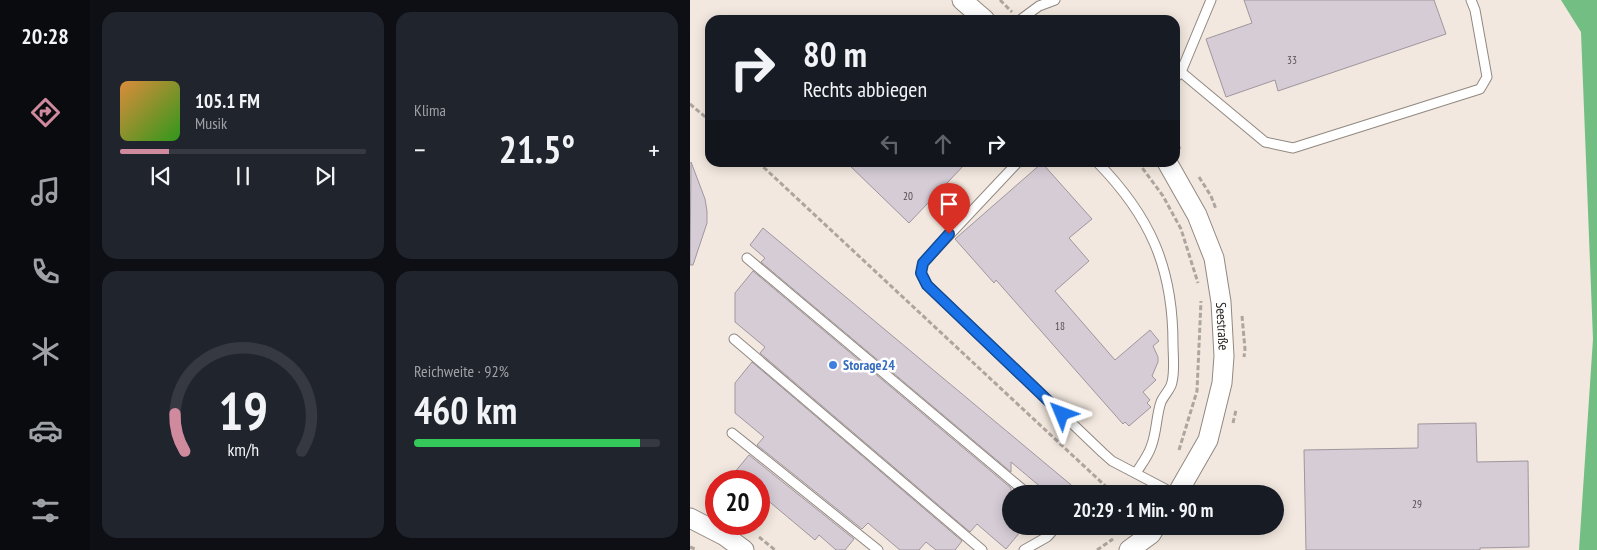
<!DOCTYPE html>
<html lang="de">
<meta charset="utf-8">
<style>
:root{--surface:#171b24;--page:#20242c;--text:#f1f3f6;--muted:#9ea1a6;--line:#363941;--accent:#cf8a9e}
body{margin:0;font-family:"PT Sans Narrow",sans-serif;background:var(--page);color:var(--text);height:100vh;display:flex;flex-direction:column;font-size:19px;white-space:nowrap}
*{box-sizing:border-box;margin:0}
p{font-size:16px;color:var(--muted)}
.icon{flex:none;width:28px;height:28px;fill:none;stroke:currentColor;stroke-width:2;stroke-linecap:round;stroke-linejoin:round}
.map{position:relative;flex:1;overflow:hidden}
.details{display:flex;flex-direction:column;gap:12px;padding:12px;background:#0d0f14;width:600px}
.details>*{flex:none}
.top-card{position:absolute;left:15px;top:15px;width:475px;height:152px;border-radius:15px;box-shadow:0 2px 12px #0003;background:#171b24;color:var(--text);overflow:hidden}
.speed{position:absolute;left:15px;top:470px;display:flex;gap:10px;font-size:25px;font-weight:700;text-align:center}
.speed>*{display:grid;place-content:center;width:65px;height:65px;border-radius:50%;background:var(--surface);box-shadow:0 2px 12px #0003;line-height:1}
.speed .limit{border:8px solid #d22;background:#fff;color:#111}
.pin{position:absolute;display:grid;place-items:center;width:42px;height:42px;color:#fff;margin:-51px -21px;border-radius:50% 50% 50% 0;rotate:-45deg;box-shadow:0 0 5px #0007}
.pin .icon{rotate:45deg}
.me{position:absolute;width:55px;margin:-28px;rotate:314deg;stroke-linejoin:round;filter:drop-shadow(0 0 4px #0008)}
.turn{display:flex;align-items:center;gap:18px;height:105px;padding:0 15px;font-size:22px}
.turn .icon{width:65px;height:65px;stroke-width:2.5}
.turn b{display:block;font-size:35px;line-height:42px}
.lanes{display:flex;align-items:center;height:48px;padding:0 15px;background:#0003;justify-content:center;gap:25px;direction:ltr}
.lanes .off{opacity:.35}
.big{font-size:38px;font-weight:600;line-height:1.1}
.details .widget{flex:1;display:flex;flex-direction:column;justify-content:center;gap:8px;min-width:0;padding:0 18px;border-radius:15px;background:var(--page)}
.details .dial{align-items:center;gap:0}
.dial svg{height:130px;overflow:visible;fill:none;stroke:var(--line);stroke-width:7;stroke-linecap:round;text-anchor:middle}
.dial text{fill:var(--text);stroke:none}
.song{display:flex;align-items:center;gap:15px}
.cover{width:60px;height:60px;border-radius:8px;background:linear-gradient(135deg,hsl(30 70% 55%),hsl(110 70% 35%))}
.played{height:5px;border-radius:2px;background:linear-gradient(90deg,var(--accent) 20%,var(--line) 20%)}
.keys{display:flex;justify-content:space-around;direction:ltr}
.heat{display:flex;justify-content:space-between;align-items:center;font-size:28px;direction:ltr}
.charge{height:8px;border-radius:4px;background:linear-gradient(90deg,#34c759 92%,var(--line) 0)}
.details .tiles{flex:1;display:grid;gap:12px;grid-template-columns:repeat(2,1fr)}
.trip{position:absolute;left:312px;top:485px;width:282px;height:50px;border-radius:25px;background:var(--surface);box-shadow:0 2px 12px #0003;font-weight:600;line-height:50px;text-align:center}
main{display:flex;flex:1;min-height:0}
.menu{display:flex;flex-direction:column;width:90px;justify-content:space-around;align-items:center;background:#090b0e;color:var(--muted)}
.menu .icon{width:35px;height:35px}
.menu .current{color:var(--accent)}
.menu b{font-size:22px;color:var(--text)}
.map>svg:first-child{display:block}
.forest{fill:#72be83}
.building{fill:#d5ccd5;stroke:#9f969e}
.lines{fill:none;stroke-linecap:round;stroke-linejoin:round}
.service-casing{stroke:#918880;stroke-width:11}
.minor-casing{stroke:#918880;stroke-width:21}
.path{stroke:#ada59e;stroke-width:3;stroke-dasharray:5 2.5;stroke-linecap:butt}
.service{stroke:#fff;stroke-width:9}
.minor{stroke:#fff;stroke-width:19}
.route-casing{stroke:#114b97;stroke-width:12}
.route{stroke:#1a73e8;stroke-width:9}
.shop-dot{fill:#3f7fe0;stroke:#fff;stroke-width:2}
.labels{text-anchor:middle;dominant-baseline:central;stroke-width:5;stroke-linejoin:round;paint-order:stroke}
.number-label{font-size:11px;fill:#544f4f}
.street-label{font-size:14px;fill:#292522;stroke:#fff}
.shop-label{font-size:14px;font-weight:bold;fill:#366cbe;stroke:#fff;text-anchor:start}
</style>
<main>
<nav class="menu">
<b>20:28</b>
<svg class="icon current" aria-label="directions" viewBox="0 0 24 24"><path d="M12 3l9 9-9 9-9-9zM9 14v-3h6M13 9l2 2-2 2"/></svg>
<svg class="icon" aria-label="music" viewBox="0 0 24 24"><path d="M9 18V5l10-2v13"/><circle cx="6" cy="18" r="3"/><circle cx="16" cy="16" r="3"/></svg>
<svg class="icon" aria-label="phone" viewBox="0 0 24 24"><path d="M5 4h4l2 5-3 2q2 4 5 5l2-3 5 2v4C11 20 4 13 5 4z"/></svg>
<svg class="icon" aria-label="climate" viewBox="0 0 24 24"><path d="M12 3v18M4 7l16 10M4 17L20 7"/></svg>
<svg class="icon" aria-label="car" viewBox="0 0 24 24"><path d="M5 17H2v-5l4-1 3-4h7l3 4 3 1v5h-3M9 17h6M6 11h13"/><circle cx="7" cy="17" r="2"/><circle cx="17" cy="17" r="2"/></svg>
<svg class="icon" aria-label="filters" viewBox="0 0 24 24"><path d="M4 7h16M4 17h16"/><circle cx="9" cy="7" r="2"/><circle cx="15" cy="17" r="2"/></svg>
</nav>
<section class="details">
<div class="tiles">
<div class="widget">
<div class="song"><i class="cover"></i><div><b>105.1 FM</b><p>Musik</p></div></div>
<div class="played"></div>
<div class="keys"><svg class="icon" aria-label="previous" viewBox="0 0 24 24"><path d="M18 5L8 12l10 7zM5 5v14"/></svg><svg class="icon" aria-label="pause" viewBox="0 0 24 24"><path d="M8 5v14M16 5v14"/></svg><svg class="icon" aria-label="next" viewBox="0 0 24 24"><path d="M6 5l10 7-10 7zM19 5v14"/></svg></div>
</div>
<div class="widget"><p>Klima</p>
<div class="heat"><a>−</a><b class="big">21.5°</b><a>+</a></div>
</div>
<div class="widget dial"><svg viewBox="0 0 100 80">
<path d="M14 69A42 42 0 1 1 86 69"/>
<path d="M14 69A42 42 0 0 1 8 46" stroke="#cf8a9e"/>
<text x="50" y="56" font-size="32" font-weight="700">19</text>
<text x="50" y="72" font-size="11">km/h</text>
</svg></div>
<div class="widget"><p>Reichweite · 92%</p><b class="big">460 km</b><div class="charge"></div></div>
</div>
</section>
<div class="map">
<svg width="907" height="550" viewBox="0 0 907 550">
<rect width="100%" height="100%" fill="#f2e8df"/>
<path class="forest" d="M 871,0 L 907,0 L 907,550 L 889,550 L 903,339 L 891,32 Z"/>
<path class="building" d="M 554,0 L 744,0 L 756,34 L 588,91 L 585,80 L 536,97 L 516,39 L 562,23 Z
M 1,162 L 15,199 L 17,211 L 17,223 L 3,265 L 0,265 Z
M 156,162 L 277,162 L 219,223 Z
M 352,163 L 402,219 L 379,238 L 399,261 L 365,291 L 425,360 L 460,330 L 469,341 L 463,346 L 468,357 L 468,362 L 462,376 L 466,380 L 453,392 L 460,400 L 457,403 L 461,407 L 439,426 L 435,422 L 433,424 L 306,280 L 304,283 L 265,239 Z
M 73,228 L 392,494 L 359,494 L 321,462 L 321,472 L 71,262 L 75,258 L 60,245 Z
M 63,271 L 321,488 L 321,526 L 335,526 L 316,549 L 287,524 L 280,532 L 70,353 L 75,347 L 45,322 L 45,293 Z
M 62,362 L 272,541 L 265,550 L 246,550 L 236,542 L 229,550 L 210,550 L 178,523 L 172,529 L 67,445 L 74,437 L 45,413 L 45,383 Z
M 786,423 L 787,462 L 838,461 L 839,547 L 790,548 L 790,550 L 616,550 L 614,450 L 728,448 L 728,424 Z
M 59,455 L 164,539 L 155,550 L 146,550 L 129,535 L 125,540 L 69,493 L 69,481 L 54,481 L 44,473 Z"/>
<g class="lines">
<g class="service-casing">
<path id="service" d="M 330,20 L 349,6 L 365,0
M 491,72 L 575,142 L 603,148 L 790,89 L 797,77 L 785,10 L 781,0
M 485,78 L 491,72 L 521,0
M 328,162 L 233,263 L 231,273 L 237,285 L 413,453 L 422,461 L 485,494
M 407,162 C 460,216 483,267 483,344 C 483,355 485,370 482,382 C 481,389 474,395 471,402 C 466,416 467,432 461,447 C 458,456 451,465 446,473
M 57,258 L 338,494
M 44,339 L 292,550
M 42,433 L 188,550
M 334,550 L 357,537 L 367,526"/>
</g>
<g class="minor-casing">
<g id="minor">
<path d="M 272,0 L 295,20"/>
<path id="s1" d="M 477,162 L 507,215 L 524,258 L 531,302 L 534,356 L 532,383 L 518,440 L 487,494"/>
<path d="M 0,518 L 35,536 L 54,550"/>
<path d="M 439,550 L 461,534 L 466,526"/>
</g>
</g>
<path class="path" d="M 310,0 L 322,12
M 0,104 L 20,121
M 485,140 L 490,149
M 68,162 L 424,494
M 448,162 L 473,196 L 491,229 L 508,283
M 509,177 L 521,196 L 526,209
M 552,316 L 555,349 L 554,357
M 543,423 L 546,410
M 489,450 L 507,391 L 511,301
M 69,537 L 85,550
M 0,547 L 7,550
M 407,550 L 423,539"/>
<use href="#service" class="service"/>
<use href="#minor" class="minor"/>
</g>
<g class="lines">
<g class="route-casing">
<path id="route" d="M 259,234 L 233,263 L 231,273 L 237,285 L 372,414"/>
</g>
<use href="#route" class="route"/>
</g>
<circle class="shop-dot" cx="143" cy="365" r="5"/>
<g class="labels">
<g class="number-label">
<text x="602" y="60">33</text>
<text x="218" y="196">20</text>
<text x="370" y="326">18</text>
<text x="727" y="504">29</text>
</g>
<g class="street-label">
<text stroke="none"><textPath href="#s1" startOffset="176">Seestraße</textPath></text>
</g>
<g class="shop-label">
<text x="153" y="365">Storage24</text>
</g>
</g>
</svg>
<div class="speed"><div class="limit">20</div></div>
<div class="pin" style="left:259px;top:234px;background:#d93025"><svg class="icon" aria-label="arrive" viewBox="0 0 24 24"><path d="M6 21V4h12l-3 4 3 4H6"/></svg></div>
<svg class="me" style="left:372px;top:414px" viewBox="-20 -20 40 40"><path d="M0-17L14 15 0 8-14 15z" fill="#1a73e8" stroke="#fff" stroke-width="4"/></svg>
<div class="trip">20:29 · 1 Min. · 90 m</div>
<div class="top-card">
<div class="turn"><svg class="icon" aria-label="right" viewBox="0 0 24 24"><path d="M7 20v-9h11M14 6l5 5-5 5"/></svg><div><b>80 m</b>Rechts abbiegen</div></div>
<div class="lanes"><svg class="icon off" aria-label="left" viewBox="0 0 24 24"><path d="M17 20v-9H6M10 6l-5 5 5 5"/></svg><svg class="icon off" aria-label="ahead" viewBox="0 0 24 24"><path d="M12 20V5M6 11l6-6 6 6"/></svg><svg class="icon" aria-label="right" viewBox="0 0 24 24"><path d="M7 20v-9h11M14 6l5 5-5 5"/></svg></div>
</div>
</div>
</main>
